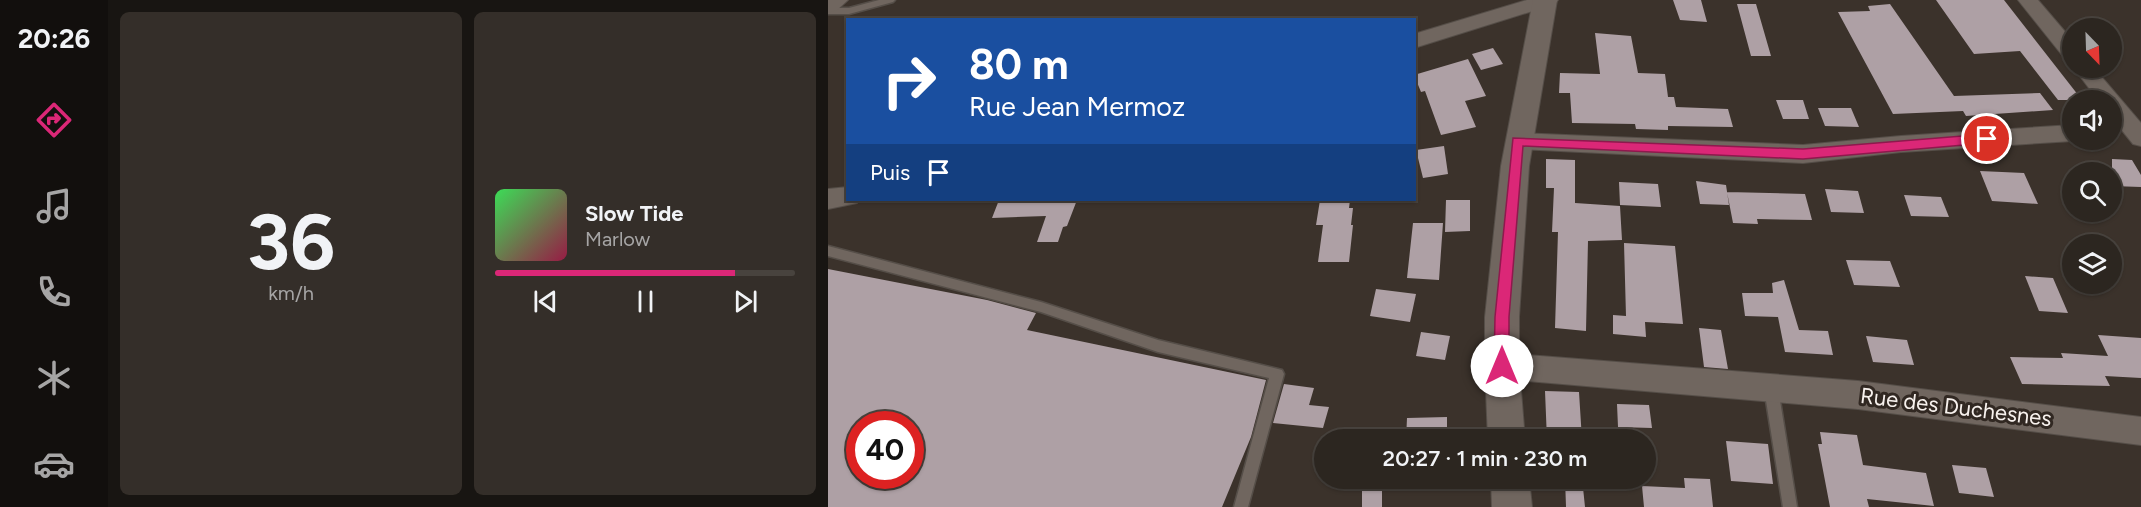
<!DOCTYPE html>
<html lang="fr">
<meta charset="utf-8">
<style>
:root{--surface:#2c2620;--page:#342e29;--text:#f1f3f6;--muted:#a6a5a5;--line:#48433e;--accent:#db2777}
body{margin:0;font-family:Figtree,sans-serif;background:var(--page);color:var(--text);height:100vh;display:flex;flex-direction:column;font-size:22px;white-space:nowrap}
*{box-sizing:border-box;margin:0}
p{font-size:20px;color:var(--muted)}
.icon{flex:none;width:33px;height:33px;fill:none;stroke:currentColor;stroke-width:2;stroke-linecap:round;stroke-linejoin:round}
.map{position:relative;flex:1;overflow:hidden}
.drawer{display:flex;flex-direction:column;gap:12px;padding:12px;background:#181512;width:720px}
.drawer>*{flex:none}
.top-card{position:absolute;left:18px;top:18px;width:570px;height:183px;border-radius:0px;box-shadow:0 2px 4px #0004,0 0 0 2px var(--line);background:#1a4fa0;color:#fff;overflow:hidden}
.needle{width:39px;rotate:157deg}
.fabs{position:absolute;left:1234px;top:18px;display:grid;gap:12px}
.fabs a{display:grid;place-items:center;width:60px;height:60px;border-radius:50%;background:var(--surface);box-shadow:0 2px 4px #0004,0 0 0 2px var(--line);font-size:30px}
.speed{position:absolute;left:18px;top:411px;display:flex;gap:12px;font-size:30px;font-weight:700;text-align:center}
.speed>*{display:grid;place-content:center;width:78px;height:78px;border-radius:50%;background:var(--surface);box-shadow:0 2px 4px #0004,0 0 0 2px var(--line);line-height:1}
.speed .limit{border:9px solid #d22;background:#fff;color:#111}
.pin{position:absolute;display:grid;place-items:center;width:51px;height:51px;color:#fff;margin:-26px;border:3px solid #fff;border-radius:50%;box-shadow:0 2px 6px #0007}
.me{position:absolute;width:66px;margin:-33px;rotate:0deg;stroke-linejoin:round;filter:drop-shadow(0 0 4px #0008)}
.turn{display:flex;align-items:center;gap:21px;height:126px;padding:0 24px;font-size:27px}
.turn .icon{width:78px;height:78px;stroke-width:2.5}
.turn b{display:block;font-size:42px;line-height:51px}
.then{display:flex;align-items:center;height:57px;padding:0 24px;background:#0003;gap:12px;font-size:22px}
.drawer .widget{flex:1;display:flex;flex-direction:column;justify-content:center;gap:9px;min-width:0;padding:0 21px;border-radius:9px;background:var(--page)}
.drawer .dial{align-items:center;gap:0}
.dial b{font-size:78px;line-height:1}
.song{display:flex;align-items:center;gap:18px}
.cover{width:72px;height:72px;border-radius:9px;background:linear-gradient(135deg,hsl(130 70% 55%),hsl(340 70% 35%))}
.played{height:6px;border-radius:3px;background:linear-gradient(90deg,var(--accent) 80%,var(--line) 80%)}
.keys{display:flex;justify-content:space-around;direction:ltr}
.drawer .tiles{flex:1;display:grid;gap:12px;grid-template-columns:repeat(2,1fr)}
.trip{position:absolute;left:486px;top:429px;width:342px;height:60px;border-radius:30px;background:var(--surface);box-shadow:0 2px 4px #0004,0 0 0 2px var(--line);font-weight:600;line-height:60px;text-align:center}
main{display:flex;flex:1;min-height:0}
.dock{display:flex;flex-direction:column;width:108px;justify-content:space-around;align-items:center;background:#120f0d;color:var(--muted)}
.dock .icon{width:42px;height:42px}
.dock .on{color:var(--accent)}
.dock b{font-size:27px;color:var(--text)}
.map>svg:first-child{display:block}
.building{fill:#aea0a5;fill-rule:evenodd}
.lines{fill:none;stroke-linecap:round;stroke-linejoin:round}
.service-casing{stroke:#554e48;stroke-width:3}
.minor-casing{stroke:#554e48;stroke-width:2}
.tertiary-casing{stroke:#554e48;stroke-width:2}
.service{fill:#70665f;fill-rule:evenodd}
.minor{fill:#70665f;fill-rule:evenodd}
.tertiary{fill:#70665f;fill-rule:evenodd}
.route{fill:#db2777;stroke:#8e194d;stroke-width:1.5}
.labels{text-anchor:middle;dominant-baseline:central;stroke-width:6;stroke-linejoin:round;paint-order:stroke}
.street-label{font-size:22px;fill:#f7f1ed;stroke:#312822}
</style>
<main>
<nav class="dock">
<b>20:26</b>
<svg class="icon on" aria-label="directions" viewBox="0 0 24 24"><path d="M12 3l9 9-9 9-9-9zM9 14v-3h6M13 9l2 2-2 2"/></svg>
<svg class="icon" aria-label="music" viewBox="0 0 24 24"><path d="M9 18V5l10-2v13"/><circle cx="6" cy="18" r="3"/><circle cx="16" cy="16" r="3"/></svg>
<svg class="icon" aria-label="phone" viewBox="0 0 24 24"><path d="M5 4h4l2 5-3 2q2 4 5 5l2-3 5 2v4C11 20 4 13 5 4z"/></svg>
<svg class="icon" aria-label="climate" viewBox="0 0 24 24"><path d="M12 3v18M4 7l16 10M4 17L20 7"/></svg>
<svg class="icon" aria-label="car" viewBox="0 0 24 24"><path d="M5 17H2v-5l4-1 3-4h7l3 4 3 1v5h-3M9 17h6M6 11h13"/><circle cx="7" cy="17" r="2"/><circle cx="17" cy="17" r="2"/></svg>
</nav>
<section class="drawer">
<div class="tiles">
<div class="widget dial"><b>36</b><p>km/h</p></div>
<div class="widget">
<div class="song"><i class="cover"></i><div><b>Slow Tide</b><p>Marlow</p></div></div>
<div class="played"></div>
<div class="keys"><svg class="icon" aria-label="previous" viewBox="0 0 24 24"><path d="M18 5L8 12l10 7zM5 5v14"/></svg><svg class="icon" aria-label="pause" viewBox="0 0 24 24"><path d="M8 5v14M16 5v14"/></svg><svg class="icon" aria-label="next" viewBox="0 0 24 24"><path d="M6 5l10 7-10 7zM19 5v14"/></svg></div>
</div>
</div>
</section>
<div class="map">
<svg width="1313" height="507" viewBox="0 0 1313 507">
<rect width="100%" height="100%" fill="#3b322b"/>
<path class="building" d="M 845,0 L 873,0 L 879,22 L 852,20 Z
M 1108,0 L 1176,0 L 1254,100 L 1230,100 L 1192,51 L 1146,54 Z
M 909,4 L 928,4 L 943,56 L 923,56 Z
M 1062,4 L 1126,96 L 1212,93 L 1225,110 L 1138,116 L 1135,111 L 1065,114 L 1010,12 L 1042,11 L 1040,6 Z
M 767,33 L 803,36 L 810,73 L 837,74 L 840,97 L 846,97 L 848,107 L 900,109 L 905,127 L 840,126 L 840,130 L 808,129 L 807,124 L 744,123 L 742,93 L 731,93 L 732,73 L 772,74 Z
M 665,48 L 675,64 L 653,70 L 644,54 Z
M 640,59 L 658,96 L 637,101 L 648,127 L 613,135 L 597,91 L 593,92 L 586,75 Z
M 948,100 L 975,100 L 981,119 L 955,119 Z
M 990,108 L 1023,108 L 1031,127 L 997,126 Z
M 616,146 L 620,174 L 595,178 L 588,150 Z
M 718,159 L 747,160 L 747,203 L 792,206 L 794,240 L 760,241 L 758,331 L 727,328 L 730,232 L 724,232 L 726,188 L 718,188 Z
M 1284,159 L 1304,160 L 1313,175 L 1313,187 L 1284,186 Z
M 1152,171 L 1196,173 L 1210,204 L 1164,201 Z
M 868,181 L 898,185 L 901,205 L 872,204 Z
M 791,182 L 830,184 L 833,207 L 792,205 Z
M 997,189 L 1030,191 L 1036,213 L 1003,212 Z
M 899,192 L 977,194 L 984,220 L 929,219 L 930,224 L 905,223 Z
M 1076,195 L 1113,197 L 1121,217 L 1083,216 Z
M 171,200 L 249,200 L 239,226 L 235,227 L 230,242 L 209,242 L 218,216 L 164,218 Z
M 492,200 L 522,200 L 521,208 L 525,208 L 523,225 L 525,225 L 521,262 L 490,262 L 495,225 L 488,225 Z
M 618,200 L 642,200 L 642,231 L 617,232 Z
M 585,223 L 615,223 L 611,280 L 579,278 Z
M 796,243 L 847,246 L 855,324 L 817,322 L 818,337 L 785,334 L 785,315 L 798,316 Z
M 1018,260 L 1062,261 L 1072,287 L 1026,285 Z
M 0,269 L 159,300 L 208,313 L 199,330 L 438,380 L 423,437 L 394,507 L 0,507 ZM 32,424 L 82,424 L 82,476 L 32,476 Z
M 1197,276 L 1225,278 L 1240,313 L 1211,311 Z
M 956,280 L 971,330 L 1000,331 L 1005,355 L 957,352 L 950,317 L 917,316 L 914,293 L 945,293 L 944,283 Z
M 548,289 L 588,294 L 582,322 L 542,316 Z
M 871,328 L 893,330 L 900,369 L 876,367 Z
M 593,332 L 622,336 L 617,360 L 588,356 Z
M 1270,335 L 1313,338 L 1313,378 L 1277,376 L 1282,386 L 1194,384 L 1182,357 L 1235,358 L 1233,353 L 1280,356 Z
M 1038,336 L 1079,340 L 1086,365 L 1045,362 Z
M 456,384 L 486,388 L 481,405 L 501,407 L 495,428 L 445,423 Z
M 717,391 L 751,392 L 754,440 L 719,440 Z
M 789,404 L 821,405 L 824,428 L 790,427 Z
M 619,417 L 619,440 L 578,440 L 579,418 Z
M 992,432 L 1029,435 L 1035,465 L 1098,473 L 1106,506 L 1039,499 L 1041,507 L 1002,507 L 990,444 L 994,444 Z
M 898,441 L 940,444 L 945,484 L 903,481 Z
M 1124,465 L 1158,468 L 1166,497 L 1131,493 Z
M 737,478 L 754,478 L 757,507 L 738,507 Z
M 856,478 L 882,479 L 885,507 L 816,507 L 814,486 L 857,488 Z
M 554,485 L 554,507 L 534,507 L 534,487 Z"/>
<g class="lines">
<g class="service-casing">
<path id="service" d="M 51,0 L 67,0 L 65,2 L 21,14 L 0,14 L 0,8 L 21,8 Z
M 0,246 L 213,302 L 330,340 L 454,370 L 456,374 L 420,507 L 406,507 L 441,378 L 330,352 L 213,312 L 0,256 Z
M 943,382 L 948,384 L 950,388 L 969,507 L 955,507 L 936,388 L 938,384 Z"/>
</g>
<g class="minor-casing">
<path id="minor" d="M 699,0 L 730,0 L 727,4 L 586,48 L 586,34 Z
M 1190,0 L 1210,0 L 1245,41 L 1245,62 L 1238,60 Z
M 1245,67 L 1266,68 L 1313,123 L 1313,146 L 1305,144 L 1284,118 L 1284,100 L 1270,100 Z
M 1245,125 L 1245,140 L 1251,140 L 1245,141 L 1073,152 L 975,163 L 690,149 L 682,147 L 679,141 L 682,135 L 690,133 L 975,145 L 1073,136 Z
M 20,187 L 20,200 L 30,200 L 29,203 L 0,209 L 0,189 Z
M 674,353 L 1030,381 L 1313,417 L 1313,445 L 1030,409 L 674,379 L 664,375 L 660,366 L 664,357 Z"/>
</g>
<g class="tertiary-casing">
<path id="tertiary" d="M 0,0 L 20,0 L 9,10 L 0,13 Z
M 705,0 L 729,0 L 701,166 L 691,317 L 691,366 L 697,440 L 660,440 L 657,366 L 657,317 L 673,166 Z
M 663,478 L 701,478 L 704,507 L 664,507 Z"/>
</g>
<use href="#service" class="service"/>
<use href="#minor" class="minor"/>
<use href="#tertiary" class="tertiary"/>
</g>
<path class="route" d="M 1159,134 L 1165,139 L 1159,143 L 975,159 L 695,146 L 681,317 L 681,366 L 679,370 L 674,372 L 669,370 L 666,366 L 667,317 L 685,138 L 975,149 Z"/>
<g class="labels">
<g class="street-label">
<text transform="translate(1128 407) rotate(7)">Rue des Duchesnes</text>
</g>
</g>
</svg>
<div class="fabs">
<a><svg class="needle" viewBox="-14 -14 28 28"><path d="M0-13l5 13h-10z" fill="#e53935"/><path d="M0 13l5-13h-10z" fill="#a6a5a5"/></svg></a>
<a><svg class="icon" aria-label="sound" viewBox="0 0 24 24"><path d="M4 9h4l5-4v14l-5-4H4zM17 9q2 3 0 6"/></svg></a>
<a><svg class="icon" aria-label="search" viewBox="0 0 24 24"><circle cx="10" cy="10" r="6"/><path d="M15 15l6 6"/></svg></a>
<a><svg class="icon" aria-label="layers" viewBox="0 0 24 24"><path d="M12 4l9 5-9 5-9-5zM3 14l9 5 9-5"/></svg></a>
</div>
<div class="speed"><div class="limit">40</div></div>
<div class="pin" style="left:1159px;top:139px;background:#d93025"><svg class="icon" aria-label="arrive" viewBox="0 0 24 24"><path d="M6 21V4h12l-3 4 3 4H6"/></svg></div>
<svg class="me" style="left:674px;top:366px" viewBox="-20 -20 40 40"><circle r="19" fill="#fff"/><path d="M0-13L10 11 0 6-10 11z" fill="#db2777"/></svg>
<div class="trip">20:27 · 1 min · 230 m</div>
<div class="top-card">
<div class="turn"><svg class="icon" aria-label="right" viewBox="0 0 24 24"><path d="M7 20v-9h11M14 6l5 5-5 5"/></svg><div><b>80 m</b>Rue Jean Mermoz</div></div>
<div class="then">Puis<svg class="icon" aria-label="arrive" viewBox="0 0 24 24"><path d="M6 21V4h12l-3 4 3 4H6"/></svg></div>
</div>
</div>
</main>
